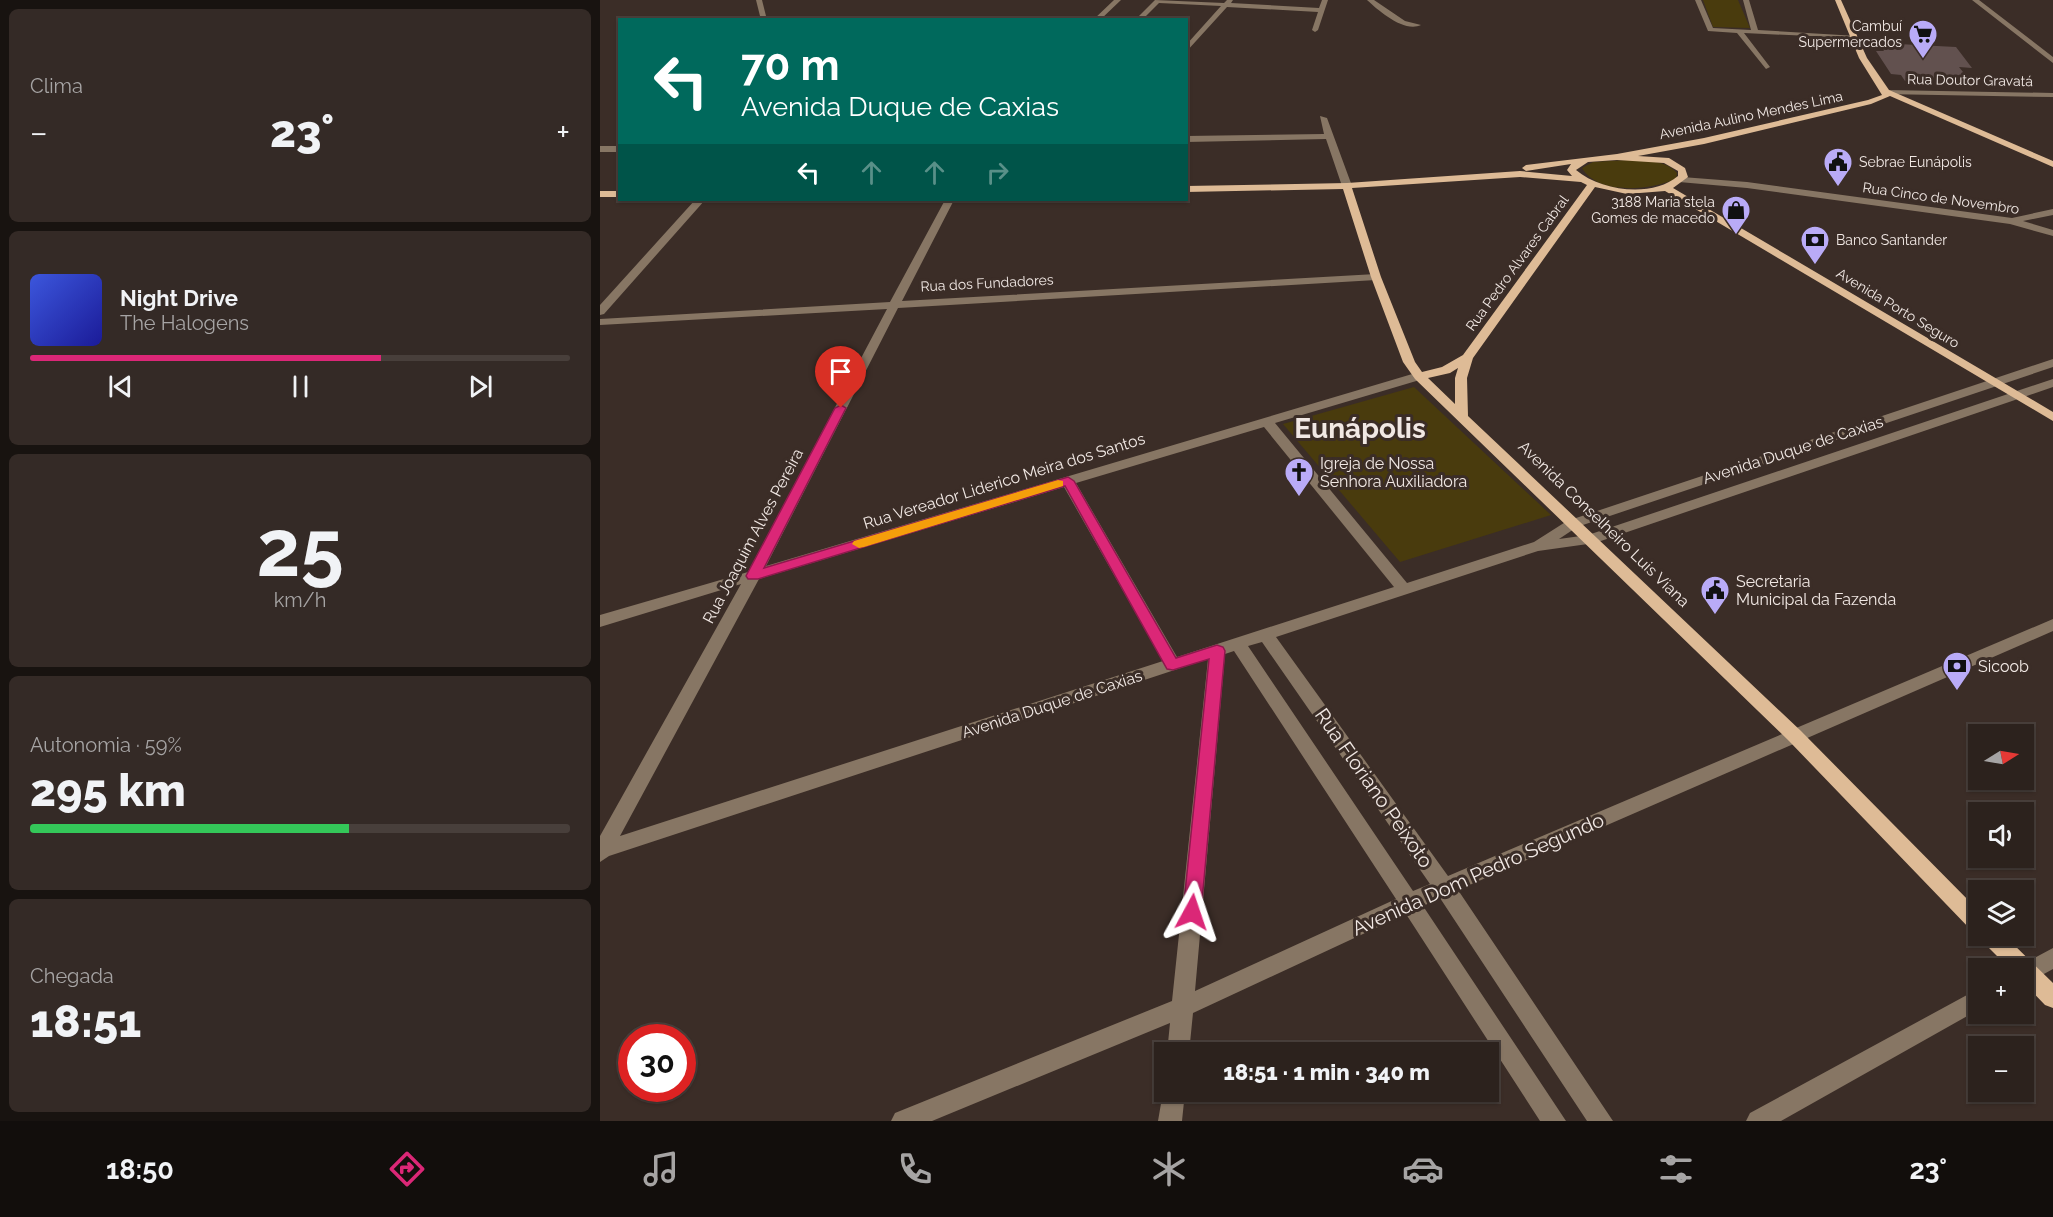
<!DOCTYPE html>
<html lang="pt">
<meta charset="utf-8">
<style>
:root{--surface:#2c221d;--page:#342a26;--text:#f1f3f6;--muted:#a6a4a4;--line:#483f3b;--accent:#db2777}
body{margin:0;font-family:Raleway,sans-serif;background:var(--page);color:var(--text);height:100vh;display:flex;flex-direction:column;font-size:22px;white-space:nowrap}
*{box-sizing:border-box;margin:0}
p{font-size:20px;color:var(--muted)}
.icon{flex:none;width:33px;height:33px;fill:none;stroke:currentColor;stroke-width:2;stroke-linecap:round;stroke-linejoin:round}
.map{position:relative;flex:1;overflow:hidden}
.details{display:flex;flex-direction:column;gap:9px;padding:9px;background:#181310;width:600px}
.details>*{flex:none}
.banner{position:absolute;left:18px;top:18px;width:570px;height:183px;border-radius:0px;box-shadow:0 2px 4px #0004,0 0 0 2px var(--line);background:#00695c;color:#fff;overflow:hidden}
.needle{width:39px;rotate:79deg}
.fabs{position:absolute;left:1368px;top:724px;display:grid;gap:12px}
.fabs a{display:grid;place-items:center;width:66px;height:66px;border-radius:0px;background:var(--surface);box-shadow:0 2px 4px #0004,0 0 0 2px var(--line);font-size:30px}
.speed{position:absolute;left:18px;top:1024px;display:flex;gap:12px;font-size:30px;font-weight:700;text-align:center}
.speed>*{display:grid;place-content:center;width:78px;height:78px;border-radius:50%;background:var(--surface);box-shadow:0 2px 4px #0004,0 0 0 2px var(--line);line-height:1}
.speed .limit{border:9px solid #d22;background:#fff;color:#111}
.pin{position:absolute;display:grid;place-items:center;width:51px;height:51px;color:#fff;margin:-62px -26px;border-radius:50% 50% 50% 0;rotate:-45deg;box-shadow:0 0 6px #0007}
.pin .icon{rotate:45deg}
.me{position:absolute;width:66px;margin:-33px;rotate:5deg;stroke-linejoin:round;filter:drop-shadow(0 0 4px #0008)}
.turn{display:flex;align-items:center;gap:21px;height:126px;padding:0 24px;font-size:27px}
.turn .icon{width:78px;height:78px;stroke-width:2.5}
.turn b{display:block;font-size:42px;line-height:51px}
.lanes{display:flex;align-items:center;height:57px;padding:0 24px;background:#0003;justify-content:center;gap:30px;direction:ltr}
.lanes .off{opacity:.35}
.big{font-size:45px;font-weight:800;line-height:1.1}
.details .card{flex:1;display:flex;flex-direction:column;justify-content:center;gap:9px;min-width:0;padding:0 21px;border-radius:9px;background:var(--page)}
.details .dial{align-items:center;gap:0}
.dial b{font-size:78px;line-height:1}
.song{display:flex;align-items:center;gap:18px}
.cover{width:72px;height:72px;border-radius:9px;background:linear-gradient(135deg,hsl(230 70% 55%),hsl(240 70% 35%))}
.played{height:6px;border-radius:3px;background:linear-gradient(90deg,var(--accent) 65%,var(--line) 65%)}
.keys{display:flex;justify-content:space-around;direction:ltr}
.heat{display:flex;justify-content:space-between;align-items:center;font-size:33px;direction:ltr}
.charge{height:9px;border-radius:4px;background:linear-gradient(90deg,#34c759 59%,var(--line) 0)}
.trip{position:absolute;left:554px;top:1042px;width:345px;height:60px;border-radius:0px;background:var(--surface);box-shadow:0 2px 4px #0004,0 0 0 2px var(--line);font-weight:800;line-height:60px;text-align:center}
.menu{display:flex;height:96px;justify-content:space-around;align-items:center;background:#120e0c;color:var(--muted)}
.menu .icon{width:42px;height:42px}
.menu .selected{color:var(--accent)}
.menu b{font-size:27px;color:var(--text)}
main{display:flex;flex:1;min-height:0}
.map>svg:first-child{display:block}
.green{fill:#493b0d}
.building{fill:#62514f}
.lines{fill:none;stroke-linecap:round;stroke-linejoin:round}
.minor{fill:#877664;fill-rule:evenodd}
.major{fill:#debb96;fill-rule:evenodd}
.route{fill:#db2777;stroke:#8e194d;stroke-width:1.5}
.slow{fill:#f59e0b}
.labels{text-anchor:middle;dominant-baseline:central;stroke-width:6;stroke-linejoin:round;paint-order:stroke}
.far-poi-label{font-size:14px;fill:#f1e8e4;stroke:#3b2d27;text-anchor:end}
.far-street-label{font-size:14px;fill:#f1e8e4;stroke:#3b2d27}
.street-label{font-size:16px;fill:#f1e8e4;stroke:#3b2d27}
.poi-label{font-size:16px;fill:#f1e8e4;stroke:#3b2d27;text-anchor:start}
.near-street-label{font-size:20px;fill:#f1e8e4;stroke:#3b2d27}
.town-label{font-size:28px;font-weight:bold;fill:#f1e8e4;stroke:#3b2d27}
</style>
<main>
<section class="details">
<div class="card"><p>Clima</p>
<div class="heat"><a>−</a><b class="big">23°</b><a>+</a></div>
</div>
<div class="card">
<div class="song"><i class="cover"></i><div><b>Night Drive</b><p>The Halogens</p></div></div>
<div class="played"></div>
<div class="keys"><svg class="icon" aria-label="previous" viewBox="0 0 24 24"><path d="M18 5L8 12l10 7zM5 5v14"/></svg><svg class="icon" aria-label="pause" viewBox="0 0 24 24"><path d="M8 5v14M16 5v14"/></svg><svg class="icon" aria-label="next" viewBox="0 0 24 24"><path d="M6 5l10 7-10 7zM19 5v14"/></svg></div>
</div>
<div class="card dial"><b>25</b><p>km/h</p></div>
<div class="card"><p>Autonomia · 59%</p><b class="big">295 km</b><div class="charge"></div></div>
<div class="card"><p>Chegada</p><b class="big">18:51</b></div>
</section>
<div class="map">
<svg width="1453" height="1121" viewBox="0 0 1453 1121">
<rect width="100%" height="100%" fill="#3b2d27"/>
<path class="green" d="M 1103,0 L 1138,0 L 1150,28 L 1113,27 Z
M 1028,160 C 1044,161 1065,159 1077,173 L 1076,179 C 1050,190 999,196 982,168 L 993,162 Z
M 814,387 L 951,515 L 800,562 L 683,424 Z"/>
<path class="building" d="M 1279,43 L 1356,47 L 1372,68 L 1359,67 L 1371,82 L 1360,81 L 1363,85 L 1305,81 L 1301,75 L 1291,74 L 1276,51 L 1284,51 Z"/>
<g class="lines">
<path class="minor" d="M 156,0 L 162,0 L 167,20 L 161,20 Z
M 514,0 L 521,0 L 500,20 L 493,20 Z
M 555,0 L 624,3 L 627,0 L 633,0 L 631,3 L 719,8 L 722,0 L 728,0 L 718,30 L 715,32 L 712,30 L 718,12 L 627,7 L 586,52 L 586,45 L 621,6 L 559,3 L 542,20 L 535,20 Z
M 767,0 L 774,0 L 805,21 L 821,25 C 804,33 779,11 767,0 Z
M 1095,0 L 1101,0 L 1113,28 L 1151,30 L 1143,0 L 1149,0 L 1158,30 L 1257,36 L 1254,38 L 1144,33 L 1170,67 L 1166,69 L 1137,33 L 1108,31 Z
M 1372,0 L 1379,0 L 1453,57 L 1453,63 Z
M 1286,90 L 1453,93 L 1453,97 L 1283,94 Z
M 720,116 L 727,118 L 752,186 L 750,188 L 742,186 L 726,139 L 586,142 L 586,136 L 724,134 Z
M 0,146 L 20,146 L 20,152 L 0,152 Z
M 1082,177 L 1147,182 L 1412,218 L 1453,209 L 1453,215 L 1423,221 L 1453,230 L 1453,236 L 1410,224 L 1147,188 L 1079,182 L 1079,178 Z
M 95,200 L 105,200 L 4,314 L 0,315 L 0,305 Z
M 345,200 L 354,200 L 302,301 L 776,274 L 781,277 L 776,280 L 298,308 L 166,566 L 819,372 L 823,373 L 823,379 L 675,423 L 807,583 L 934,542 L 967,521 L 1453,359 L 1453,367 L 977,527 L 959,539 L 988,535 L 1453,379 L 1453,387 L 995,543 L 938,551 L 676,637 L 848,876 L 1453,619 L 1453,631 L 858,890 L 1013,1121 L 987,1121 L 840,898 L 823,906 L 966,1121 L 940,1121 L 806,914 L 593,1013 L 589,1053 L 567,1053 L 570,1023 L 332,1121 L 291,1121 L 295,1113 L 572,1001 L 608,659 L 9,856 L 0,862 L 0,836 L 141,584 L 0,627 L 0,615 L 148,572 L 287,309 L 0,325 L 0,319 L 290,302 ZM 664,427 L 794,587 L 577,657 L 476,483 ZM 464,487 L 563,661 L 20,836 L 159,579 ZM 662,642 L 830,884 L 813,891 L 648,646 ZM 634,651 L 796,899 L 595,991 L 625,654 Z
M 1453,948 L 1453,969 L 1424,985 L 1424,969 L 1416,968 Z
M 1378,989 L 1378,1010 L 1181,1121 L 1146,1121 L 1150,1113 Z
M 564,1086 L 564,1092 L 585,1092 L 582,1121 L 558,1121 Z"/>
<path class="major" d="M 1235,0 L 1241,0 L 1267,58 L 1289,90 L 1453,161 L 1453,167 L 1290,96 L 1271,104 L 1104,144 L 1038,156 L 1069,158 L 1085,168 L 1088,177 L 1073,188 L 1453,412 L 1453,421 L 1065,191 L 1027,194 L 995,187 L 873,358 L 867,378 L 868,416 L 1201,731 L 1378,910 L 1378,932 L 1371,930 L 1189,741 L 815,379 L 803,362 L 771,277 L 743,189 L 586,192 L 586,186 L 747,183 L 920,171 L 972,176 L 967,170 L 971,164 L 926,171 L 922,168 L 926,165 L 1017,154 L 1104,138 L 1268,100 L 1282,95 L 1259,58 ZM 1017,160 L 1064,163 L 1078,171 L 1078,176 C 1052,198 1001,191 976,170 L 988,162 ZM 920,177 L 981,182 L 987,185 L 863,355 L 842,367 L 822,372 L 815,362 L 781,277 L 752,188 ZM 858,368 L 855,378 L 855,404 L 828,378 L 850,373 Z
M 0,191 L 20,191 L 20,197 L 0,197 Z
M 1381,936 L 1405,936 L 1453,983 L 1453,1008 L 1445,1005 L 1424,983 L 1424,969 L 1410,969 L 1384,943 Z"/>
</g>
<path class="route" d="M 241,405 L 246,408 L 164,568 L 468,477 L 474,481 L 576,658 L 617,645 L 623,647 L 625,651 L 601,912 L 599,918 L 592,920 L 585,918 L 583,912 L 609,659 L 573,670 L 567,669 L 465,486 L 158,579 L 148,579 L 146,576 L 235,408 Z"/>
<path class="slow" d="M 458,480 L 463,481 L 463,486 L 264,547 L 259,548 L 252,544 L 254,541 Z"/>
<defs>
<g id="supermarket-pin" transform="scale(1.5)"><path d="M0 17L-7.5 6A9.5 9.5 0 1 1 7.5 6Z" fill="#b9abf7" stroke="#3b2d27"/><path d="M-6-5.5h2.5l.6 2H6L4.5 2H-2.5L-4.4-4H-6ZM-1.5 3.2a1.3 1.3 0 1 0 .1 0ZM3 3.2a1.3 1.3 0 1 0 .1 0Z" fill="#111"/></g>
<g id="civic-pin" transform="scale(1.5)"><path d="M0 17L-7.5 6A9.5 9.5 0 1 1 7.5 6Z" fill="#b9abf7" stroke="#3b2d27"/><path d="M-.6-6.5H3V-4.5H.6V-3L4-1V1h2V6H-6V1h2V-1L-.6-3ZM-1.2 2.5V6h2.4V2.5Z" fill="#111"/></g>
<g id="shop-pin" transform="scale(1.5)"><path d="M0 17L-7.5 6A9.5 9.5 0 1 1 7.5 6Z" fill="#b9abf7" stroke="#3b2d27"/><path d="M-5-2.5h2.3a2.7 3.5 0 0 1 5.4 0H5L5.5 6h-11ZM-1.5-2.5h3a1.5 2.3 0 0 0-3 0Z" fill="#111"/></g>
<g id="bank-pin" transform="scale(1.5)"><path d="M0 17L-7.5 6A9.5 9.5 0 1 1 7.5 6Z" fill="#b9abf7" stroke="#3b2d27"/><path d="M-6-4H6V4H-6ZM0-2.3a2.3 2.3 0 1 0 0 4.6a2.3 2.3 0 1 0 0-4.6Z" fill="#111"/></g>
<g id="church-pin" transform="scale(1.5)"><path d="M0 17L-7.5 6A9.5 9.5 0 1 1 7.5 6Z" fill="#b9abf7" stroke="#3b2d27"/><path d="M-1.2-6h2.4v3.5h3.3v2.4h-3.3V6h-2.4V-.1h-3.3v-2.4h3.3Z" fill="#111"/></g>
</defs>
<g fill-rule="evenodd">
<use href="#supermarket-pin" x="1323" y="34"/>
<use href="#civic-pin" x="1238" y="162"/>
<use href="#shop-pin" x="1136" y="210"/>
<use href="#bank-pin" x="1215" y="240"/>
<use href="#church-pin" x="699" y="472"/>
<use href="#civic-pin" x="1115" y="590"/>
<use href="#bank-pin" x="1357" y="666"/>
</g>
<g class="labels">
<g class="far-poi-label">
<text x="1302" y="26">Cambuí<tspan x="1302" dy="16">Supermercados</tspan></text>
<text x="1259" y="162" text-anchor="start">Sebrae Eunápolis</text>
<text x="1115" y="202">3188 Maria stela<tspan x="1115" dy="16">Gomes de macedo</tspan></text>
<text x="1236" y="240" text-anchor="start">Banco Santander</text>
</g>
<g class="far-street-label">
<text transform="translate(1370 80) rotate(1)">Rua Doutor Gravatá</text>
<text transform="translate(1151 115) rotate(-12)">Avenida Aulino Mendes Lima</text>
<text transform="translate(1341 198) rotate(8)">Rua Cinco de Novembro</text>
<text transform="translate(917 263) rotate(-54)">Rua Pedro Alvares Cabral</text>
<text transform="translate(387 283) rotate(-3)">Rua dos Fundadores</text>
<text transform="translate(1298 308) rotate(31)">Avenida Porto Seguro</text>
</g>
<g class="street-label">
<text transform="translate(1193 450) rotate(-18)">Avenida Duque de Caxias</text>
<text transform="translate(404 481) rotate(-17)">Rua Vereador Liderico Meira dos Santos</text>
<text transform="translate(1004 524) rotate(44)">Avenida Conselheiro Luis Viana</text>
<text transform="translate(153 536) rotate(-62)">Rua Joaquim Alves Pereira</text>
<text transform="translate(452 704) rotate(-18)">Avenida Duque de Caxias</text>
</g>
<g class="poi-label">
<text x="720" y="463">Igreja de Nossa<tspan x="720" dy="18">Senhora Auxiliadora</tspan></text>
<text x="1136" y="581">Secretaria<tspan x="1136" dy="18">Municipal da Fazenda</tspan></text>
<text x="1378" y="666">Sicoob</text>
</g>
<g class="near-street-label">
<text transform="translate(774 788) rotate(55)">Rua Floriano Peixoto</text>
<text transform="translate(878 874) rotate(-24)">Avenida Dom Pedro Segundo</text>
</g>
<g class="town-label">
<text x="760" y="428">Eunápolis</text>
</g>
</g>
</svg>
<div class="fabs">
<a><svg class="needle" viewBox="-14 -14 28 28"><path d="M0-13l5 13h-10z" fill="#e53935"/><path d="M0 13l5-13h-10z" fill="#a6a4a4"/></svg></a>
<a><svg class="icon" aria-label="sound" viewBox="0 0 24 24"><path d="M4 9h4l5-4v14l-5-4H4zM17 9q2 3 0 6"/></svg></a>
<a><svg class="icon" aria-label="layers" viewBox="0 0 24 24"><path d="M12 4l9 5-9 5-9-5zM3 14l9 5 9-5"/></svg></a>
<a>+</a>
<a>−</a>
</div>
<div class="speed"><div class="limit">30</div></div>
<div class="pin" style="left:241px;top:408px;background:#d93025"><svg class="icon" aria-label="arrive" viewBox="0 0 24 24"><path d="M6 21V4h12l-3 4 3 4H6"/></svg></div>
<svg class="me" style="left:592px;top:912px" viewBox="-20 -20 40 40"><path d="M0-17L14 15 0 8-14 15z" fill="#db2777" stroke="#fff" stroke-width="4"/></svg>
<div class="trip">18:51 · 1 min · 340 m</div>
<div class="banner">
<div class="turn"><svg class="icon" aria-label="left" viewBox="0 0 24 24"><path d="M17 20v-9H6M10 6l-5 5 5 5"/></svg><div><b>70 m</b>Avenida Duque de Caxias</div></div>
<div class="lanes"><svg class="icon" aria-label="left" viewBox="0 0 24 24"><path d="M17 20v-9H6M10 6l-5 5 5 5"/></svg><svg class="icon off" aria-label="ahead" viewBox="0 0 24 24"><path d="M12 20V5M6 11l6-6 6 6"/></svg><svg class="icon off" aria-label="ahead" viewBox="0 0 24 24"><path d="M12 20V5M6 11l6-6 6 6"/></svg><svg class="icon off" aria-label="right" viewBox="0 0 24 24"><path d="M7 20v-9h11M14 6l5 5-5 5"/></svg></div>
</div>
</div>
</main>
<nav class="menu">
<b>18:50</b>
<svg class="icon selected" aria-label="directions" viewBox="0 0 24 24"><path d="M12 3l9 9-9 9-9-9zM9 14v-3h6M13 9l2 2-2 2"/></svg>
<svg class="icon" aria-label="music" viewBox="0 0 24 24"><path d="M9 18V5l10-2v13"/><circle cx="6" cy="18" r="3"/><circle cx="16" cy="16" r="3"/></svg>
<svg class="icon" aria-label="phone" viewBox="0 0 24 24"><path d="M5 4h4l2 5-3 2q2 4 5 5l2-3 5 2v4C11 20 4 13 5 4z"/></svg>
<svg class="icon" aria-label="climate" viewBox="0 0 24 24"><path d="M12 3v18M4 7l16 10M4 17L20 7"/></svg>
<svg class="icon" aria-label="car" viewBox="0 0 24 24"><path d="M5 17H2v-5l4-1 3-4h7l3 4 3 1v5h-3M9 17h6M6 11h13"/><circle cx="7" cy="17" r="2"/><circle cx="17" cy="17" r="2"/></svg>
<svg class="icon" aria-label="filters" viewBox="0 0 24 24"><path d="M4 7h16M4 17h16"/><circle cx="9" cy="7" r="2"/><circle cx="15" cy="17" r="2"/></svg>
<b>23°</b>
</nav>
